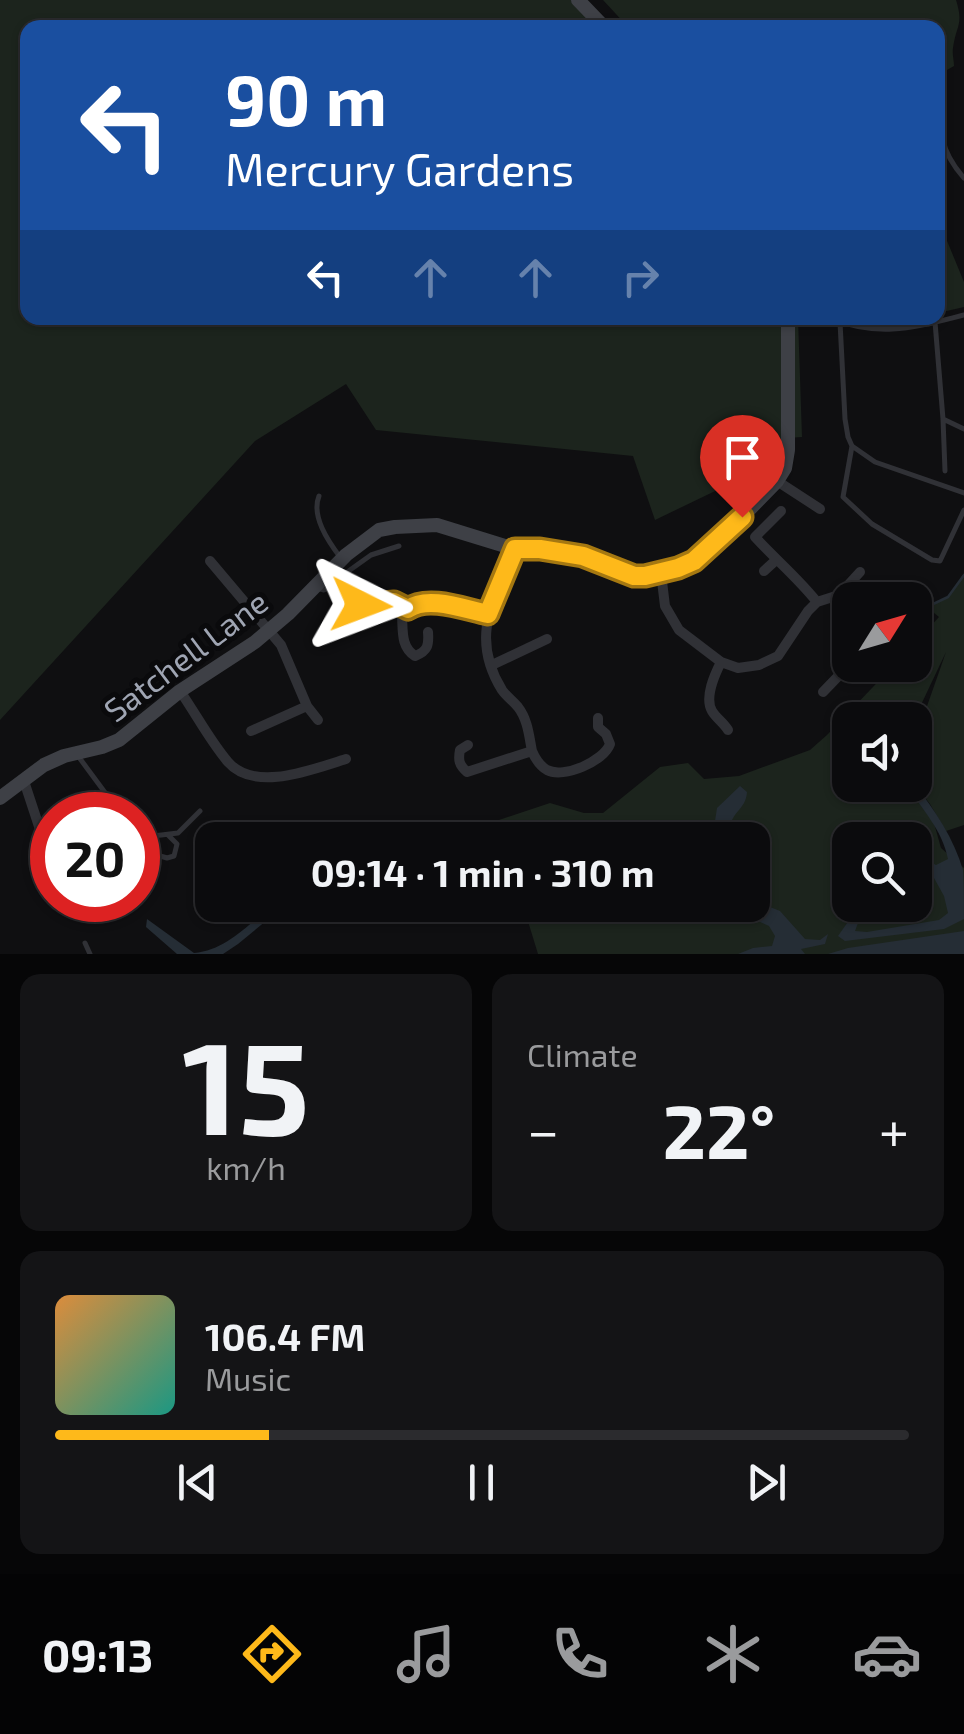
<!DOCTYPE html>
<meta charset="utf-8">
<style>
:root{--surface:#0b0b0d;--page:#141416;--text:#f1f3f6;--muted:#9a9b9d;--line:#2b2b2e;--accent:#feb91a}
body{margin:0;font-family:"Exo 2",sans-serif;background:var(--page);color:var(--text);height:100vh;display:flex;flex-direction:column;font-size:38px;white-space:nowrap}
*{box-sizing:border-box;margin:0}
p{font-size:32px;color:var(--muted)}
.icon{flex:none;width:55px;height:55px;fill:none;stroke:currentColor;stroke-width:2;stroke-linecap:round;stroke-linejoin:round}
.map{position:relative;height:954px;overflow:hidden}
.sheet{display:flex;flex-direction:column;gap:20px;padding:20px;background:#060607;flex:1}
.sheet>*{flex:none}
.banner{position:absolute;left:20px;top:20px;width:925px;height:305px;border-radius:20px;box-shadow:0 2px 8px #0004,0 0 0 2px var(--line);background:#1a4fa0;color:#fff;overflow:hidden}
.needle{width:65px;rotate:53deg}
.fabs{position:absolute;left:832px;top:582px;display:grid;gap:20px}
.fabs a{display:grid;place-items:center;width:100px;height:100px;border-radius:20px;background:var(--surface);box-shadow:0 2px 8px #0004,0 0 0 2px var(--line);font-size:50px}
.speed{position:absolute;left:30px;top:792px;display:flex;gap:20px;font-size:50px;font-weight:700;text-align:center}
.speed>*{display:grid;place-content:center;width:130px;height:130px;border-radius:50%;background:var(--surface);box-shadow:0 2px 8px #0004,0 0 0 2px var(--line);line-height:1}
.speed .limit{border:15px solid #d22;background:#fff;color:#111}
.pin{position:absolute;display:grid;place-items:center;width:85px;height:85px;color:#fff;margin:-102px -42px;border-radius:50% 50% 50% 0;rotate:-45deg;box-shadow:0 0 10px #0007}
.pin .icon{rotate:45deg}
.me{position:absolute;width:110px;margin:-55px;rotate:93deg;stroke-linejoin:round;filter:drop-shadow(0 0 8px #0008)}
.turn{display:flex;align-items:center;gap:35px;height:210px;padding:0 40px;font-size:45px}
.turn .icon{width:130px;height:130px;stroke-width:2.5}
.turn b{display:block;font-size:70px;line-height:85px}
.lanes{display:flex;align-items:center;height:95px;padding:0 40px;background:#0003;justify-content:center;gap:50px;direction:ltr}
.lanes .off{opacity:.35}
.big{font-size:75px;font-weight:700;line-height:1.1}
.sheet .card{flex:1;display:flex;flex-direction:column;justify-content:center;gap:15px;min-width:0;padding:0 35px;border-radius:20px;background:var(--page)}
.sheet .dial{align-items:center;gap:0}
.dial b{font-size:130px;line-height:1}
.song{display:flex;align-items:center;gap:30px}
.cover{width:120px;height:120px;border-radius:15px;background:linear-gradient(135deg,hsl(30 70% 55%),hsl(170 70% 35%))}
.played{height:10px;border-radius:5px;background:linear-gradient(90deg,var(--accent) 25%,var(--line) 25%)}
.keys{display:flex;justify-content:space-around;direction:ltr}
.heat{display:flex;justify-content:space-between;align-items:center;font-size:55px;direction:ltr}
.sheet .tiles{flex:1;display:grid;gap:20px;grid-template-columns:1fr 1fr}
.card:last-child{grid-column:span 2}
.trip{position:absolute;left:195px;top:822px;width:575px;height:100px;border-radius:20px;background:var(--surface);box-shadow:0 2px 8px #0004,0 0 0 2px var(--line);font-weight:700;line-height:100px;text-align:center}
.menu{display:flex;height:160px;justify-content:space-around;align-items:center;background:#040405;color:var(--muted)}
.menu .icon{width:70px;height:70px}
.menu .selected{color:var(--accent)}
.menu b{font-size:45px;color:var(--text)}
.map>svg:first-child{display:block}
.green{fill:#1c241d;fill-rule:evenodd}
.water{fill:#252d35}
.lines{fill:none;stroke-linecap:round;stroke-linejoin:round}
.stream{stroke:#252d35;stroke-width:2.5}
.lane{stroke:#303136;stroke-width:5}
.street{stroke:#303136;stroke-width:10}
.secondary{stroke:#3e4046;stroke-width:14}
.route-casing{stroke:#a57811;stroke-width:25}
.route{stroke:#feb91a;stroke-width:18}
.labels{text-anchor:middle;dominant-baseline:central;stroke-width:10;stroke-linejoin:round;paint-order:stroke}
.street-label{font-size:32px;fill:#9fa5b3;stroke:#0a0a0c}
</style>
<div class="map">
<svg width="964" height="954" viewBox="0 0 964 954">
<rect width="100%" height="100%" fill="#0f0f11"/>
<path class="green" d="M 0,0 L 572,0 L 600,27 L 28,28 L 28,318 L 798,318 L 802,437 L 787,438 L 771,464 L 655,520 L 633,456 L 376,430 L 346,384 L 255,441 L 0,720 Z
M 603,0 L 956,0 C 964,25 956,25 953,48 C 952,54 954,60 954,66 L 938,75 L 938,28 L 628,27 Z
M 938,219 L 964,282 L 964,307 L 938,313 Z
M 964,573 L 964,825 L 946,831 L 930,804 L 915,785 L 915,722 L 926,709 L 946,652 L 919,709 L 908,720 L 850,720 L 850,785 L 907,785 L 934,823 L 941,848 L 964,868 L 964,954 L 538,954 L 523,905 L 752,905 L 752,840 L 503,840 L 496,821 L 550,803 L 584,813 L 603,813 L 660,767 L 688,763 L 704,779 L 739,776 L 810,750 L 827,735 L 894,665 L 915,665 L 915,643 L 939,617 L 928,608 L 948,597 ZM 850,840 L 915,840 L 915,905 L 850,905 Z"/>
<path class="water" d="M 907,785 L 915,785 C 935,810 954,839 963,870 C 964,884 964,905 964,919 L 944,929 L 845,941 L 838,936 L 850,919 L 861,915 L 855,931 L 867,932 L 939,920 L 948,913 L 944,896 L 934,878 L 923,876 L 915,871 L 915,850 L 919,856 L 936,865 L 948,859 C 942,829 922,810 907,785 Z
M 740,786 L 747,792 C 746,812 727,811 729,840 L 699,840 L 690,834 L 687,821 L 702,827 L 715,821 L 717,808 Z
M 753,879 L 758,902 L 780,911 L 805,939 L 820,940 L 828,934 L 825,944 L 801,949 L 805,954 L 738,954 L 753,948 L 772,946 L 775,936 L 769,926 L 726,906 L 692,911 L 698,905 L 752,905 Z
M 272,905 L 299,905 L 283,907 L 238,944 L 223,954 L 177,954 L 146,927 L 147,919 L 194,953 C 226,950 248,925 272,905 Z
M 964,931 L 964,954 L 828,954 L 848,948 Z"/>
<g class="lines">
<path class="stream" d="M 931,605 L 948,597 L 964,575"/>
<path class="lane" d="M 942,93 C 940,129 938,149 964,178
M 828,318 C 881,338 912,328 964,315
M 840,322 L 845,419 L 848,437 L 852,446 L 875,462 L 964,493
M 935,322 L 943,419 L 945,471
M 943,419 L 964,429
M 852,446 L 843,497 L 872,524 L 932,560 L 940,561 L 964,510
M 319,496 C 311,516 328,541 340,557
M 358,584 L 361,605 L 394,602 L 405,608
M 317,588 L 324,590 L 330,588 L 343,575 L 371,555 L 399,546
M 78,756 L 112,802 L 134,815
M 138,818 L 153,836 L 178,833 L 200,811
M 153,836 L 153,846 L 157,855 L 167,858 L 174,856 L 177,844 L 169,836
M 85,943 L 90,954"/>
<path class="street" d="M 777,481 L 820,509
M 781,511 L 755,537 C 775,559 798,578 817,602
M 210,561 L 281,645 L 307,706 L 318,720
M 764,571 L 776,560
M 661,573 L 665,606 L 679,630 L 721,662 L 738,668 L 759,665 L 778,656 L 808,611 L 817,602 L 839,595 L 860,572
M 839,595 L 850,614
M 428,632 C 429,645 428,651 415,656 C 401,647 403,632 402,616 C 406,611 408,607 414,604 C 430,597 470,610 487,614
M 721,662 C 715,674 704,697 712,711 C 716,718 723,722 728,730
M 492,665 L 547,639
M 180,691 C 196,714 210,741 228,762 C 255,793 313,769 346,759
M 823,692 L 850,664
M 251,731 L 307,706
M 468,745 L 460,750 C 458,760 459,765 467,772 L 532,751 C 529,736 528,720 518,707 C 513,701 506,696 502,690 C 469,637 494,599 515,549
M 532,751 C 535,758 540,766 547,770 C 564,779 604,761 610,744 L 606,734 L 598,727 L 598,718
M 24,781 L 52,866
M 138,865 L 138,874
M 77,900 C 87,909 102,911 116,911 L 124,900"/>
<path class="secondary" d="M 578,0 L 605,28
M 0,798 L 44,765 L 64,756 L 102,747 L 119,740 L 180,691 L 255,642 L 288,614 L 346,555 L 379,530 L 395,527 L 437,525 L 515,549 L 540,549 L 583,556 L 634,576 L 661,573 L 678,568 L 697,558 L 742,517 L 777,481 L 785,468 L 788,450 L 788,318"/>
</g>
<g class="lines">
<g class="route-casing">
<path id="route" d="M 361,605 L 394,602 L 408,609 C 428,595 464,609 488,614 L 515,549 L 540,549 L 583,556 L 634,576 L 645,576 L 678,568 L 694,561 L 742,517"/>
</g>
<use href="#route" class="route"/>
</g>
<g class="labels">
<g class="street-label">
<text transform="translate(185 655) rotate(-37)">Satchell Lane</text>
</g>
</g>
</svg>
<div class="fabs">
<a><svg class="needle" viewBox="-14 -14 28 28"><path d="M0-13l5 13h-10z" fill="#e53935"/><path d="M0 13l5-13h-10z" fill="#9a9b9d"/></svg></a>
<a><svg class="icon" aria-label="sound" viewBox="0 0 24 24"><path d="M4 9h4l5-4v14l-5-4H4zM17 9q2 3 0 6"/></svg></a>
<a><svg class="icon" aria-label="search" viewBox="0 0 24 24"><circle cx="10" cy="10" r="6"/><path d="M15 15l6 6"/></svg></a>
</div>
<div class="speed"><div class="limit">20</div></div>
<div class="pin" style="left:742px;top:517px;background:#d93025"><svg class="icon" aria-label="arrive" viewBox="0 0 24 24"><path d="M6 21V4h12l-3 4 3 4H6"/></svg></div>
<svg class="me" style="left:361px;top:605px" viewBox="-20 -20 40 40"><path d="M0-17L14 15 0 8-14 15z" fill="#feb91a" stroke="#fff" stroke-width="4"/></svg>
<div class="trip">09:14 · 1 min · 310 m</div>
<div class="banner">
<div class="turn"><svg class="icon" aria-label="left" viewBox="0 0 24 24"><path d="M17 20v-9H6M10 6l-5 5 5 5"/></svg><div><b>90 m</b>Mercury Gardens</div></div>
<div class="lanes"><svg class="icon" aria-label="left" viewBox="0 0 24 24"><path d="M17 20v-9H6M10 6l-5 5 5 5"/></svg><svg class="icon off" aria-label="ahead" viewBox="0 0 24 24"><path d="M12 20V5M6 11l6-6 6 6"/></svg><svg class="icon off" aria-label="ahead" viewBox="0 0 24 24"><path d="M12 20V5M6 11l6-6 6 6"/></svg><svg class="icon off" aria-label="right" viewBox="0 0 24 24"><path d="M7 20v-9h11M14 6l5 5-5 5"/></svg></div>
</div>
</div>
<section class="sheet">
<div class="tiles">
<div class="card dial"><b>15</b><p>km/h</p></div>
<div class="card"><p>Climate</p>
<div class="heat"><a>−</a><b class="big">22°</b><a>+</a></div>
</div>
<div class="card">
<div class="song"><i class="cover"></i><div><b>106.4 FM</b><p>Music</p></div></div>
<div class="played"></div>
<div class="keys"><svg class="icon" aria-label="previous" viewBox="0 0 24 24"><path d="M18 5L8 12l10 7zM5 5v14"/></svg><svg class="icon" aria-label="pause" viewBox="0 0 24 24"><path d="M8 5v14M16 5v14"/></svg><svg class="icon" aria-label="next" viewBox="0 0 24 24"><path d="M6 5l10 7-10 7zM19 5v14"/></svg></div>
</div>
</div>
</section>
<nav class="menu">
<b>09:13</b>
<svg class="icon selected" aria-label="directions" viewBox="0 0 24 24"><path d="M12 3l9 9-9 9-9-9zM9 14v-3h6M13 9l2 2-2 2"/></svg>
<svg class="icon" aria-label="music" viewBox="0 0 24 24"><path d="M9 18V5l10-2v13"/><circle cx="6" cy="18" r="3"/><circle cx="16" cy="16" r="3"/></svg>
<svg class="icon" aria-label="phone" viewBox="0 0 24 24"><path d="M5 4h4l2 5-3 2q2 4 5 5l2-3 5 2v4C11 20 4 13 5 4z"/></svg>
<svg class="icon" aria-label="climate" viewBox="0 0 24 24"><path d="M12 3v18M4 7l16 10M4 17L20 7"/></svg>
<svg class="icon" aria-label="car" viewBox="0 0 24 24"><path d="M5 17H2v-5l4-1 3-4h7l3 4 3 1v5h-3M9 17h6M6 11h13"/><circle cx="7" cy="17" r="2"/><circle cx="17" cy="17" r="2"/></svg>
</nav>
